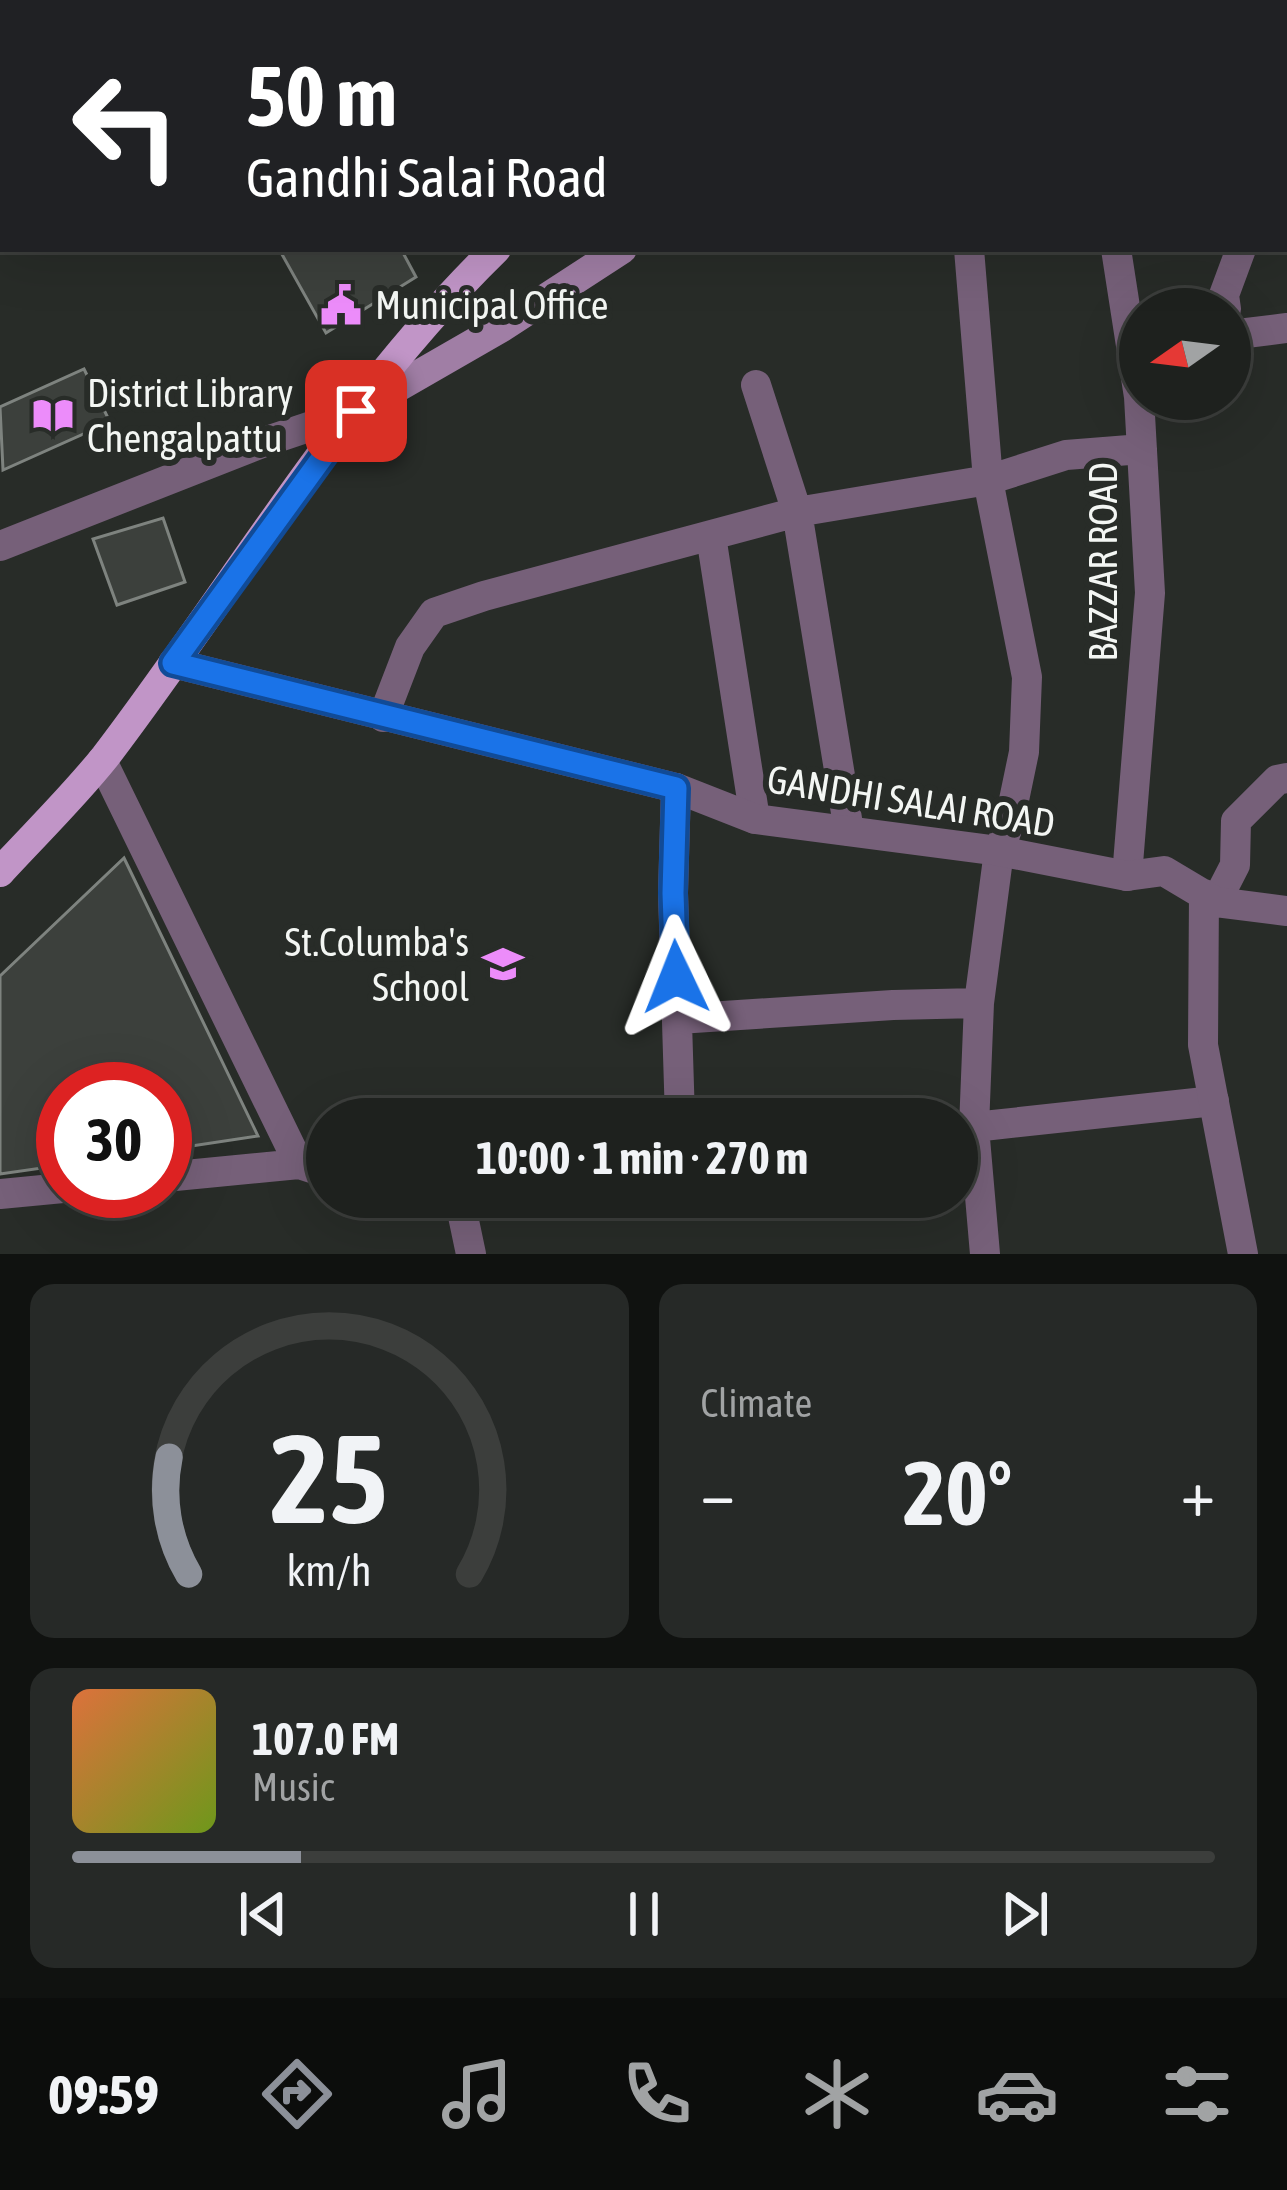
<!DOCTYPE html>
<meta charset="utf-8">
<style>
:root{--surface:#1e211e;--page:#262927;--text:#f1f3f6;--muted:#a1a3a4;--line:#3c3e3c;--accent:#8c9099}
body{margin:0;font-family:"Asap Condensed",sans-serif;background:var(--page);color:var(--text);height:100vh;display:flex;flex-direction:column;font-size:45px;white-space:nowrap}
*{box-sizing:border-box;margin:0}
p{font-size:39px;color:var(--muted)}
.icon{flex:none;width:66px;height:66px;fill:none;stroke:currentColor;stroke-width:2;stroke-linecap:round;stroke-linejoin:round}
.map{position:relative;height:1254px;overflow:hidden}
.side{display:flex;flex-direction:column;gap:30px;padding:30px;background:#101210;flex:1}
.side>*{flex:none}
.banner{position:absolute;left:0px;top:0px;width:1287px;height:252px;box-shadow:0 12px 48px #0002,0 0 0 3px var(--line);background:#202124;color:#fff;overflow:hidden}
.needle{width:78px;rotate:256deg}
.fabs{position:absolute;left:1119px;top:288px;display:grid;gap:24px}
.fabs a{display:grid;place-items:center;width:132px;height:132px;border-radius:50%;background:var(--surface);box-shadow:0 12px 48px #0002,0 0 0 3px var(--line);font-size:60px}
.speed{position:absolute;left:36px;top:1062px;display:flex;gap:24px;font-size:60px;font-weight:700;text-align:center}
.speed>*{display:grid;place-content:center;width:156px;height:156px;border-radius:50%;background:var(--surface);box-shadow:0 12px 48px #0002,0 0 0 3px var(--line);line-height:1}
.speed .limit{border:18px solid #d22;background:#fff;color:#111}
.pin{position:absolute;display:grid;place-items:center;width:102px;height:102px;color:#fff;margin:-51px;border-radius:24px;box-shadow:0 6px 18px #0006}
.me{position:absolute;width:132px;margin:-66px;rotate:358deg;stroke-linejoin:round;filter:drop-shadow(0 0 9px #0008)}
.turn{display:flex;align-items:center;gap:42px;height:252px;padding:0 48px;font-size:54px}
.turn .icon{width:156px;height:156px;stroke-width:2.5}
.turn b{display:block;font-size:84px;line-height:102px}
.big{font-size:90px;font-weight:700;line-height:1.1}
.side .card{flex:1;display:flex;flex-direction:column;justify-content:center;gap:18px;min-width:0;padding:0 42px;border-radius:24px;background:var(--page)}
.side .dial{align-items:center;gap:0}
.dial svg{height:312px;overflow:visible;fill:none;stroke:var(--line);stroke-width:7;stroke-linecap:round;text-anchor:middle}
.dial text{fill:var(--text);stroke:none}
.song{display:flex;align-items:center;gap:36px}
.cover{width:144px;height:144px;border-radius:18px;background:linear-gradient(135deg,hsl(20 70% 55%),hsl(80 70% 35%))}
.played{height:12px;border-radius:6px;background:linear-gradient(90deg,var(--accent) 20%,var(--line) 20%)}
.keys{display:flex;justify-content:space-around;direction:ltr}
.heat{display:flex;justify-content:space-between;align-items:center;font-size:66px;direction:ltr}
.side .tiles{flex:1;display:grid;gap:30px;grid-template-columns:1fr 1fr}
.card:last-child{grid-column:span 2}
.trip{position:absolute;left:306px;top:1098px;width:672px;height:120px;border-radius:60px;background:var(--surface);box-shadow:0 12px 48px #0002,0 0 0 3px var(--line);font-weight:700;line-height:120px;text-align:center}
.menu{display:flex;height:192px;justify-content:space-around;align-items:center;background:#0c0d0c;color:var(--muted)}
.menu .icon{width:84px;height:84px}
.menu .current{color:var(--accent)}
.menu b{font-size:54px;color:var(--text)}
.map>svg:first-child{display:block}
.building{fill:#3c403c;stroke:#7e837f;stroke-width:3}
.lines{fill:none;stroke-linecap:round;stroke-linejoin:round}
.minor{stroke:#766079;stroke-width:30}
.tertiary{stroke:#766079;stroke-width:30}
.secondary{stroke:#a07ea5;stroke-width:30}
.primary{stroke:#c195c7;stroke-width:30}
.rail-casing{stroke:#b1b5b1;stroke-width:12}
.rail{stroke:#282c28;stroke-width:8;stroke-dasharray:22;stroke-linecap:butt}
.route-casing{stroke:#114b97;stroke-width:30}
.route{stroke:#1a73e8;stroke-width:21}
.labels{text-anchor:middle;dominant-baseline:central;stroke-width:12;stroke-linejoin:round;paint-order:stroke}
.poi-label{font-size:39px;fill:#f3f6f3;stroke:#282c28;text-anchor:start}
.street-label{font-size:39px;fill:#f3f6f3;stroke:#282c28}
</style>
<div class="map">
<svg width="1287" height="1254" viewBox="0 0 1287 1254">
<rect width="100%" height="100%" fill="#282c28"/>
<path class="building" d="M 279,249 L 401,249 L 416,277 L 326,333 Z
M 84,369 L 110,422 L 3,470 L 0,407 Z
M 163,518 L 185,582 L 117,605 L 93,539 Z
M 124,858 L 258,1136 L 165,1150 L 165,1089 L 63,1089 L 63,1165 L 0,1174 L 0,976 Z"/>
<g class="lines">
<path class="minor" d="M 978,0 L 978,3
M 1284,172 L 1287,166
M 969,249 L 988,480 L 1027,677 L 1024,752 L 1009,824 L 999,851 L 979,1003 L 974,1127 L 985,1254
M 1116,249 L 1139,397 L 1150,593 L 1127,876
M 1226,309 L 1224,295 L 1241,249
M 1230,335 L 1287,328
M 756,385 L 797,512 L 849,831
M 711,536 L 755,819
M 0,546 L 267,441 L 356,411
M 383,717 L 410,647 L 434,613 L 484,596 L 797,512 L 988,480 L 1066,455 L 1142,449
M 102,761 L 299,1164 L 327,1173
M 676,788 L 673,893 L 680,1119
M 1216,902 L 1235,865 L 1236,821 L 1277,780 L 1287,778
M 678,1019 L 893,1005 L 979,1003
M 974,1127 L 1214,1101
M 165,1177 L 299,1164
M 0,1194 L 63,1188
M 459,1197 L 471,1254"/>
<path class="tertiary" d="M 173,663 L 676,788 L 755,819 L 999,851 L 1127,876 L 1164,871 L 1216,902 L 1287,911
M 1204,894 L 1203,1045 L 1243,1254"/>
<path class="secondary" d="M 1284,81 L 1287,81
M 356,411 L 502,327 L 622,249"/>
<path class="primary" d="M 748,3 L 752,0
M 0,872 C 35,834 73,797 105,757 C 234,588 343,398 496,249"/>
<g class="rail-casing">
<path id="rail" d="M 27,3 L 30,0
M 0,8 L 3,3
M 0,41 L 3,37"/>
</g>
<use href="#rail" class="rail"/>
</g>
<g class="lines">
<g class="route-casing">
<path id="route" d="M 356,411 L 173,663 L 676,788 L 673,893 L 676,977"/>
</g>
<use href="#route" class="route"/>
</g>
<defs>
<g id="civic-bare" transform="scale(3.24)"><path d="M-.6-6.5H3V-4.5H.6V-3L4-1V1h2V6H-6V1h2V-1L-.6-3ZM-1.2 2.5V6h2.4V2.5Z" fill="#ec8cfa" stroke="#282c28" stroke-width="2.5" paint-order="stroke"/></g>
<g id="library-bare" transform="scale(3.24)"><path d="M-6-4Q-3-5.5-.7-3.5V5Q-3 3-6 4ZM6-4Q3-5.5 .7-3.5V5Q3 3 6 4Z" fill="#ec8cfa" stroke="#282c28" stroke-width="2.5" paint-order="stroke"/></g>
<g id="school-bare" transform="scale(3.24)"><path d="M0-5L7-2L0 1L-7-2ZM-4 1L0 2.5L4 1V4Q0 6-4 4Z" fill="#ec8cfa" stroke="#282c28" stroke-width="2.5" paint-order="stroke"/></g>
</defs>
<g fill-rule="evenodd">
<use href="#civic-bare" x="341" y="305"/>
<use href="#library-bare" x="53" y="415"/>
<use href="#school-bare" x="503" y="964"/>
</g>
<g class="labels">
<g class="poi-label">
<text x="375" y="305">Municipal Office</text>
<text x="87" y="393">District Library<tspan x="87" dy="45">Chengalpattu</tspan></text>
<text x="469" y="942" text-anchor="end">St.Columba's<tspan x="469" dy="45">School</tspan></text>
</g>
<g class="street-label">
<text transform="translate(1103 562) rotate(-90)">BAZZAR ROAD</text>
<text transform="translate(911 801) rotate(9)">GANDHI SALAI ROAD</text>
</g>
</g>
</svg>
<div class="fabs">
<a><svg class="needle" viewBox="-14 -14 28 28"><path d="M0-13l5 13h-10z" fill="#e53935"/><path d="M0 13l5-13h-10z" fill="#a1a3a4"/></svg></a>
</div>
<div class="speed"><div class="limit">30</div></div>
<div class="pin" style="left:356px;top:411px;background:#d93025"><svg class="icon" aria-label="arrive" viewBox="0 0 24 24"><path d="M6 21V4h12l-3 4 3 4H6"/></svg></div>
<svg class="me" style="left:676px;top:977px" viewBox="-20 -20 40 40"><path d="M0-17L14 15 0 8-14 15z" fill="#1a73e8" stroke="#fff" stroke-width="4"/></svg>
<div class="trip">10:00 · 1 min · 270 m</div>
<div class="banner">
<div class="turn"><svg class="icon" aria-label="left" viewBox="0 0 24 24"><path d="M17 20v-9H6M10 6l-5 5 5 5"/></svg><div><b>50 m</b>Gandhi Salai Road</div></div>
</div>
</div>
<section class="side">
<div class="tiles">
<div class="card dial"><svg viewBox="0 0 100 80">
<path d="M14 69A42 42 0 1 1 86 69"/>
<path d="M14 69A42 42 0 0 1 9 39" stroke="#8c9099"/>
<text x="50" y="56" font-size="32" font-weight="700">25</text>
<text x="50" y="72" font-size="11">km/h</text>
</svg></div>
<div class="card"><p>Climate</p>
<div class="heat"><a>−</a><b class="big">20°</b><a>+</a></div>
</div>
<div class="card">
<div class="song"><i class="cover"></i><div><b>107.0 FM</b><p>Music</p></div></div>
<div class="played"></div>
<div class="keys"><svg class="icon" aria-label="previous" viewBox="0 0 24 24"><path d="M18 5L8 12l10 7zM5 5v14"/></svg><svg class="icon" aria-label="pause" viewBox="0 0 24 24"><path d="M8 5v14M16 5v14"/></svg><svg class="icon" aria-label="next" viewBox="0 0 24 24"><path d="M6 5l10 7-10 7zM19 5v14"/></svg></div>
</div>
</div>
</section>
<nav class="menu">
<b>09:59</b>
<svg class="icon current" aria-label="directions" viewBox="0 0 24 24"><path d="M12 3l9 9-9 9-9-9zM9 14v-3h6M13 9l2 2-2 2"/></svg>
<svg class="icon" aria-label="music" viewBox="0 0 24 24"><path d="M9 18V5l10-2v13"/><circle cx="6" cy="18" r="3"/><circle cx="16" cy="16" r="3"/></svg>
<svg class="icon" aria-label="phone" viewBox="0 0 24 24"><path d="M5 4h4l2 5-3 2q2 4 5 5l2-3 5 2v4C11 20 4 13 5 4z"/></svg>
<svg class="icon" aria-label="climate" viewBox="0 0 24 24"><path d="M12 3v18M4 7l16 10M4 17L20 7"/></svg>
<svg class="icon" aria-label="car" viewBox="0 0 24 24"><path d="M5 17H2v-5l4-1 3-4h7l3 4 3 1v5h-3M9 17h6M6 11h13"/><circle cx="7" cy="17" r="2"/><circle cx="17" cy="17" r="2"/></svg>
<svg class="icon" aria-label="filters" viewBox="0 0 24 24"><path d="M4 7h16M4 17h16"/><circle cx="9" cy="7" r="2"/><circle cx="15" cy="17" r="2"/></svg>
</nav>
